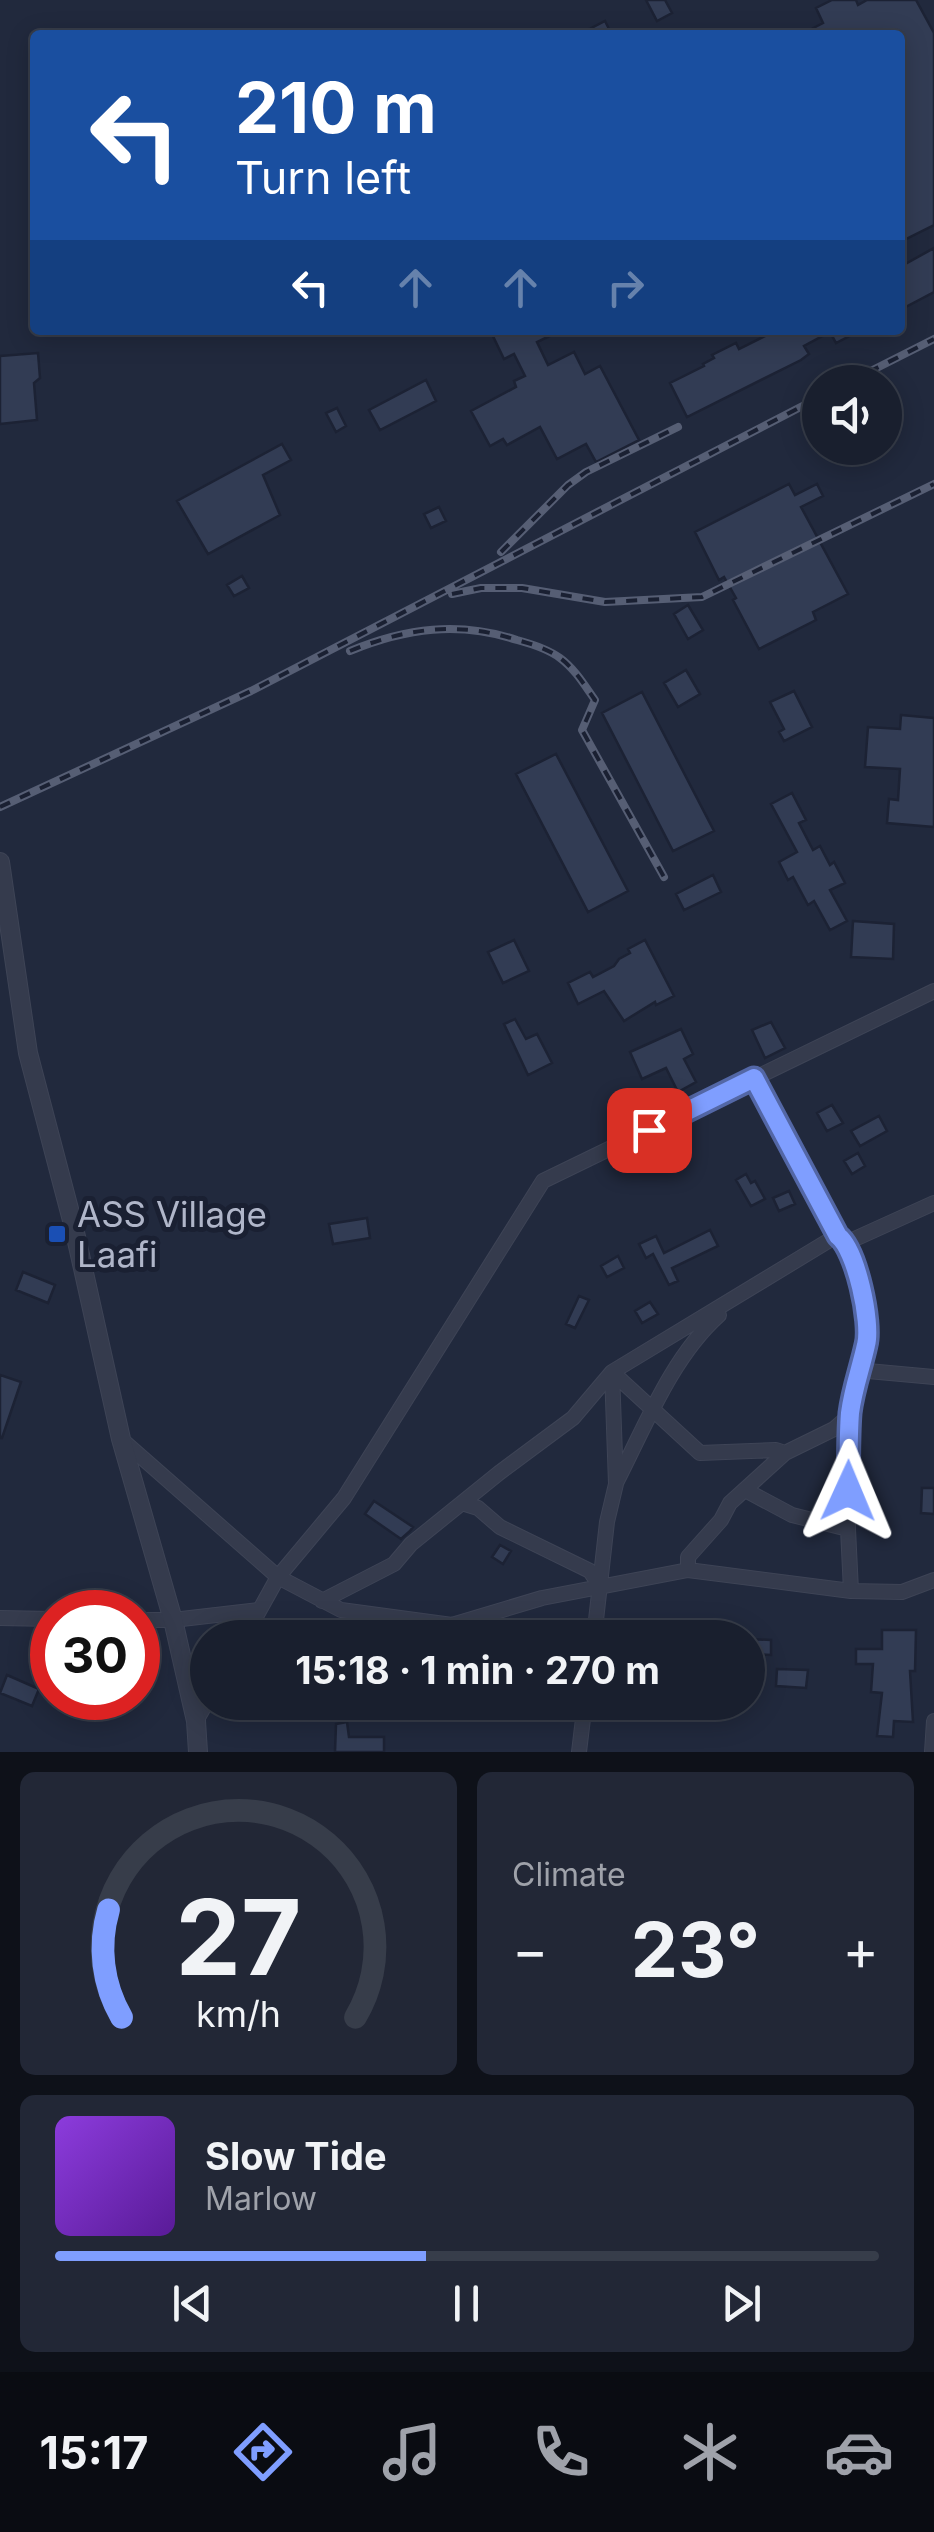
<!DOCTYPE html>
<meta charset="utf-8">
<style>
:root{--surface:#191f2e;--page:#222736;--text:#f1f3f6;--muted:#9fa2aa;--line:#373d4a;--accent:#7f9eff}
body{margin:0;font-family:Inter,sans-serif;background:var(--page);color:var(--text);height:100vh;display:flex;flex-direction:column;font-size:38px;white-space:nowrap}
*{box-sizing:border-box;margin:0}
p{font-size:32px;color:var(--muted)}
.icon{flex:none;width:55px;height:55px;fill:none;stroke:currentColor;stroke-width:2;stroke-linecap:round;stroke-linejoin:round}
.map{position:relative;height:1752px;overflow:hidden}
.details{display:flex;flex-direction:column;gap:20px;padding:20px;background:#0e1119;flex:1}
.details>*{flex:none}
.hud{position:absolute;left:30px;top:30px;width:875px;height:305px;border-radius:10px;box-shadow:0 5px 25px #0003,0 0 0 2px var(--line);background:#1a4fa0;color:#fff;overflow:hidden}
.controls{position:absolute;left:802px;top:365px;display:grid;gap:20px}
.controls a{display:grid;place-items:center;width:100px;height:100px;border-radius:50%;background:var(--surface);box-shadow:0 5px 25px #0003,0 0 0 2px var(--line);font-size:50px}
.speed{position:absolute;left:30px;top:1590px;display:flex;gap:20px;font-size:50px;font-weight:700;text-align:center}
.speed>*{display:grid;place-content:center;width:130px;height:130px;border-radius:50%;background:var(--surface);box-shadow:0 5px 25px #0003,0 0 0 2px var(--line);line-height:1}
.speed .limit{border:15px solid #d22;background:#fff;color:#111}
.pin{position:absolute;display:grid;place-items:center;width:85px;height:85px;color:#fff;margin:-42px;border-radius:20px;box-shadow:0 5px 15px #0006}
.me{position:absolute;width:110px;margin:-55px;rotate:1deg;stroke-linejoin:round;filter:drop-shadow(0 0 8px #0008)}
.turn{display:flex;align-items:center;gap:35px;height:210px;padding:0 40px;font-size:45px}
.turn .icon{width:130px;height:130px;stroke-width:2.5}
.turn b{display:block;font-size:70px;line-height:85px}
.lanes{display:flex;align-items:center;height:95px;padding:0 40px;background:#0003;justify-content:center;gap:50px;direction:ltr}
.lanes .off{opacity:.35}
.big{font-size:75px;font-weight:700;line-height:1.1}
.details .card{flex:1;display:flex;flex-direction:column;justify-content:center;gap:15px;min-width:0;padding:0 35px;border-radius:15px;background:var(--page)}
.details .dial{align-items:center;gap:0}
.dial svg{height:260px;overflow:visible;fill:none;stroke:var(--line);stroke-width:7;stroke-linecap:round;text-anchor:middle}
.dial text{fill:var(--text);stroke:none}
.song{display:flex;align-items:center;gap:30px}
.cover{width:120px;height:120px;border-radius:15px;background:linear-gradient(135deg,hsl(270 70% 55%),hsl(270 70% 35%))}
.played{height:10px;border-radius:5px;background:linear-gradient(90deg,var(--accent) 45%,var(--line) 45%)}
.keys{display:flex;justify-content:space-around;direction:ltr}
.heat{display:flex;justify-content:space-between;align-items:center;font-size:55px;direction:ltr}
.details .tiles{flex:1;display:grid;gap:20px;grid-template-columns:1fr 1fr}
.card:last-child{grid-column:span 2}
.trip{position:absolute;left:190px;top:1620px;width:575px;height:100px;border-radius:50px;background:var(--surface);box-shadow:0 5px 25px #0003,0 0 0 2px var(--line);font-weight:700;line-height:100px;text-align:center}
.dock{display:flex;height:160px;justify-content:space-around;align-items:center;background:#0a0c12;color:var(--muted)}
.dock .icon{width:70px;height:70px}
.dock .selected{color:var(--accent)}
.dock b{font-size:45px;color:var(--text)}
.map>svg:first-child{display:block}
.building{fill:#323c54;stroke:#1c2234;stroke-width:2.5}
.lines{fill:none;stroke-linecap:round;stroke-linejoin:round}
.minor-casing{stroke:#3e4456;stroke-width:16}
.tertiary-casing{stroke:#3e4456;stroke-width:20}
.minor{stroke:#353b4d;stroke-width:14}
.tertiary{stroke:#353b4d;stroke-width:18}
.rail-casing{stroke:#565e74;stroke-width:8}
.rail{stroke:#1a2032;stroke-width:4;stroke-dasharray:11;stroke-linecap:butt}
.route-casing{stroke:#5367a6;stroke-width:25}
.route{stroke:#7f9eff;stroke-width:18}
.transit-dot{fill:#1a4fb4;stroke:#1a2032;stroke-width:4}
.labels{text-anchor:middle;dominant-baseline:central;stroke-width:10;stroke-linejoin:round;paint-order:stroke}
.poi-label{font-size:35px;fill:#b0b6c9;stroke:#1a2032;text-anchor:start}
</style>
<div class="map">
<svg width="934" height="1752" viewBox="0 0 934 1752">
<rect width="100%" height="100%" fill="#21293d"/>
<path class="building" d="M 646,0 L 665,0 L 672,13 L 657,21 Z
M 832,0 L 856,0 L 858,5 L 867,0 L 916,0 L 934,33 L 934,225 L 900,242 L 900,35 L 800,35 L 823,23 L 816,8 Z
M 605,21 L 612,35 L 578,35 Z
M 934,248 L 934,292 L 900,310 L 900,267 Z
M 490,330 L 562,330 L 537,342 L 548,365 L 574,352 L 585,374 L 600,366 L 639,440 L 596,462 L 586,444 L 557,459 L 540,427 L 507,445 L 503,439 L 490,446 L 471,411 L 516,387 L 514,381 L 525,376 L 514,354 L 504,359 Z
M 777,330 L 861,330 L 836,343 L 830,332 L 804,346 L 809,354 L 801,360 L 687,417 L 670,383 L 704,366 L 703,364 L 714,358 L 712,355 L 736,343 L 739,349 Z
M 38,353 L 40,378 L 34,383 L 37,420 L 0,424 L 0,356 Z
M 426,380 L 436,401 L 380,430 L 369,410 Z
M 337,408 L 346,426 L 336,432 L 326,413 Z
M 282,444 L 291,460 L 263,475 L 280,515 L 208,554 L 177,501 Z
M 789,484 L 795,495 L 817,484 L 823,496 L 801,507 L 848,594 L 813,612 L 816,620 L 759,649 L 733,600 L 736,598 L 724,577 L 719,580 L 695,532 Z
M 439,507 L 446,521 L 431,528 L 424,514 Z
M 242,576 L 249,588 L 234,596 L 227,585 Z
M 688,605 L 703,630 L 688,639 L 674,614 Z
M 686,670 L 700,694 L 678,707 L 664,683 Z
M 794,691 L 812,727 L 784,741 L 779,732 L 784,729 L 770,702 Z
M 642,692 L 714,831 L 673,851 L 602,713 Z
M 901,715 L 934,718 L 934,827 L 887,823 L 889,799 L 898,800 L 900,769 L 865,767 L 868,727 L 900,729 Z
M 556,754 L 628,891 L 588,912 L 516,774 Z
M 792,793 L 806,820 L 799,823 L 813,850 L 820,846 L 830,865 L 834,862 L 845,883 L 830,890 L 847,921 L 830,930 L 814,901 L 808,905 L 793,877 L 788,880 L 779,862 L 797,852 L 771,804 Z
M 713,875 L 721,892 L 684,910 L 676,894 Z
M 853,921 L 894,924 L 893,959 L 851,957 Z
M 514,940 L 529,971 L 503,983 L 488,952 Z
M 645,940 L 674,996 L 656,1005 L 655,1002 L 624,1021 L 604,991 L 578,1004 L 568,983 L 590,972 L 593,977 L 614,966 L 619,959 L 630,953 L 628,949 Z
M 515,1019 L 526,1039 L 537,1034 L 552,1063 L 528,1075 L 504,1024 Z
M 771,1022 L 785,1048 L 765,1058 L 752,1030 Z
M 681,1029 L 693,1054 L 684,1059 L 696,1082 L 678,1092 L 666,1068 L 642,1079 L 630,1052 Z
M 832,1105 L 843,1123 L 827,1131 L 817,1113 Z
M 879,1116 L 887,1131 L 860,1146 L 851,1131 Z
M 858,1153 L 865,1166 L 852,1174 L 844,1161 Z
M 746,1174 L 751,1183 L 755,1181 L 765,1199 L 751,1206 L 736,1180 Z
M 789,1191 L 795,1204 L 779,1211 L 773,1198 Z
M 367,1218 L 370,1238 L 333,1244 L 329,1224 Z
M 710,1230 L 718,1246 L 672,1268 L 678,1281 L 669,1285 L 653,1254 L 646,1258 L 639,1244 L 656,1236 L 664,1253 Z
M 618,1256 L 624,1268 L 607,1277 L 601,1266 Z
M 23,1272 L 55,1285 L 48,1303 L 16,1290 Z
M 579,1296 L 589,1300 L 575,1328 L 566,1324 Z
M 650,1302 L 658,1314 L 642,1323 L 635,1311 Z
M 0,1375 L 21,1382 L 2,1438 L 0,1438 Z
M 922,1488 L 934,1488 L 934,1514 L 921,1513 Z
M 374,1501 L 413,1527 L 410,1531 L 401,1539 L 365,1514 Z
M 500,1545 L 511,1551 L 503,1564 L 492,1557 Z
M 882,1630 L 916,1630 L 915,1671 L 910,1671 L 913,1722 L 894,1721 L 893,1737 L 877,1736 L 882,1693 L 871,1692 L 873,1664 L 856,1664 L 856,1649 L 882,1649 Z
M 748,1639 L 771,1640 L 771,1655 L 748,1654 Z
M 777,1669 L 808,1670 L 806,1688 L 776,1686 Z
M 7,1675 L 39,1689 L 32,1706 L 0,1693 Z
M 347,1722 L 349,1737 L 384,1737 L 384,1752 L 335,1752 L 336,1724 Z"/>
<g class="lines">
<g class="minor-casing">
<path id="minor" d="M 754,1078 L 838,1235
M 848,1242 L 864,1303 L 868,1342 L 857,1370 L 850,1415 L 848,1529 L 851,1591
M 857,1370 L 934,1377
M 612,1372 L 700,1453 L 776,1450 L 785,1453
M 121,1439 L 278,1577 L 341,1610 L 452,1625 L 542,1598 L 688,1570 L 851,1591 L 902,1592 L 934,1580
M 616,1483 C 645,1427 671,1358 719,1315
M 747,1491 L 792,1515 L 848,1529
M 462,1503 L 478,1508 L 500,1527 L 590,1571 L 600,1586
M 688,1570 L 688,1557 L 721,1520 L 730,1503 L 785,1453 L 834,1429 L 850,1415
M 322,1601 L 394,1564 L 411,1544 L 499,1473 L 573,1418 L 612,1372 L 838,1235 L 848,1242 L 934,1203
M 0,1618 L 52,1619
M 138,1620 L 173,1620 L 259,1610
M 452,1625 L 480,1638
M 244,1638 L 278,1577 L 344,1498 L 543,1181 L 934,991
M 594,1638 L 607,1522 L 616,1484 L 612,1372
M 196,1721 L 208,1700
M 579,1752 L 585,1702
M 932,1752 L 934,1721"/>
</g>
<g class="tertiary-casing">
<path id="tertiary" d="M 0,862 L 28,1053 L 74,1228 L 121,1439 L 173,1620 L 196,1721 L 198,1752"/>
</g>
<use href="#minor" class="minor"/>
<use href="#tertiary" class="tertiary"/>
<g class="rail-casing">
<path id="rail" d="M 849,382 L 934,339
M 501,552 L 568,485 L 586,472 L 678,427
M 452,594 L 481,588 L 522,588 L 605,602 L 702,597 L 934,484
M 350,651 C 406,628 459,621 517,640 C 532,644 548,649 560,658 C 575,669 585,686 595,700 L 582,730 L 664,877
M 0,807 L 251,691 L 820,397"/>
</g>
<use href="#rail" class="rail"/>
</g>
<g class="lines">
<g class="route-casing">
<path id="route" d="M 649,1130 L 754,1078 L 838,1236 C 856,1249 872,1323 866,1345 C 861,1368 853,1389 850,1413 C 848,1439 849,1465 848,1491"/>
</g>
<use href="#route" class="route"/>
</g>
<rect class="transit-dot" x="47" y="1224" width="20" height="20" rx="5"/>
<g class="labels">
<g class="poi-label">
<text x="77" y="1214">ASS Village<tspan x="77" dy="40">Laafi</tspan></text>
</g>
</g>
</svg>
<div class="controls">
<a><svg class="icon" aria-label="sound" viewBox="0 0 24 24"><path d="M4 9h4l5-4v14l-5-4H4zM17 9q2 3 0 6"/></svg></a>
</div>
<div class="speed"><div class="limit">30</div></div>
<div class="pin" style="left:649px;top:1130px;background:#d93025"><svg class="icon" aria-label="arrive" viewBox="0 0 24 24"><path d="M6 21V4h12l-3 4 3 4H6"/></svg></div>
<svg class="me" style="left:848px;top:1491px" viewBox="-20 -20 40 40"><path d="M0-17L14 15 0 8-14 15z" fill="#7f9eff" stroke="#fff" stroke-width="4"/></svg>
<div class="trip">15:18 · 1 min · 270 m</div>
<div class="hud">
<div class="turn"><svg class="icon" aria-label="left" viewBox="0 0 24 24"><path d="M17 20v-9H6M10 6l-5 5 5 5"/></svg><div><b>210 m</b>Turn left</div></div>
<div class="lanes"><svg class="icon" aria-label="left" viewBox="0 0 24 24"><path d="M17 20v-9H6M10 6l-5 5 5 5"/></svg><svg class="icon off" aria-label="ahead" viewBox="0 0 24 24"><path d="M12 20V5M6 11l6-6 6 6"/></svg><svg class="icon off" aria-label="ahead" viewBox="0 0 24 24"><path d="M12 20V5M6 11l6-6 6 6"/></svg><svg class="icon off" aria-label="right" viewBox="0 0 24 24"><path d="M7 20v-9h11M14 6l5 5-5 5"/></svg></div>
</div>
</div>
<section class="details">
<div class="tiles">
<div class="card dial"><svg viewBox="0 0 100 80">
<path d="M14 69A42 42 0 1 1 86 69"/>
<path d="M14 69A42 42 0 0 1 10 36" stroke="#7f9eff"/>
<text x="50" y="56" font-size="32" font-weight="700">27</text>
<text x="50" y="72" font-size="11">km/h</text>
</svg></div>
<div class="card"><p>Climate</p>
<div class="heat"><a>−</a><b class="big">23°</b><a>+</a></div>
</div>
<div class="card">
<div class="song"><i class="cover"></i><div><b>Slow Tide</b><p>Marlow</p></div></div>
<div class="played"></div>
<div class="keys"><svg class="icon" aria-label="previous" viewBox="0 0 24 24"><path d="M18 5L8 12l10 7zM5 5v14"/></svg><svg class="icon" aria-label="pause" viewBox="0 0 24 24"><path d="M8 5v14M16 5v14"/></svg><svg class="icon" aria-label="next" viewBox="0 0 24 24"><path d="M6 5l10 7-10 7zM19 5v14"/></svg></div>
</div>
</div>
</section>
<nav class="dock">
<b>15:17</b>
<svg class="icon selected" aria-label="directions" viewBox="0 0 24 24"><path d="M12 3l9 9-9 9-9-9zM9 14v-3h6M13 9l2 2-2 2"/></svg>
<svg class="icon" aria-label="music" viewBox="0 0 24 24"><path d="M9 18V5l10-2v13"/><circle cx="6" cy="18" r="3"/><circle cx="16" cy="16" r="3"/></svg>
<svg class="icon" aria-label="phone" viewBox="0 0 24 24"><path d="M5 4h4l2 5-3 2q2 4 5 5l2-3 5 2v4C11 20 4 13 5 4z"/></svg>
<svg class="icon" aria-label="climate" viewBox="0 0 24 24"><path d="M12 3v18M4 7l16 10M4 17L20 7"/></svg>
<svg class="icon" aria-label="car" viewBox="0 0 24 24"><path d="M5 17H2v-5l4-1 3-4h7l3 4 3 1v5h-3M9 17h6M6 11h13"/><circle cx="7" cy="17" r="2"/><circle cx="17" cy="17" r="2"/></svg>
</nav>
